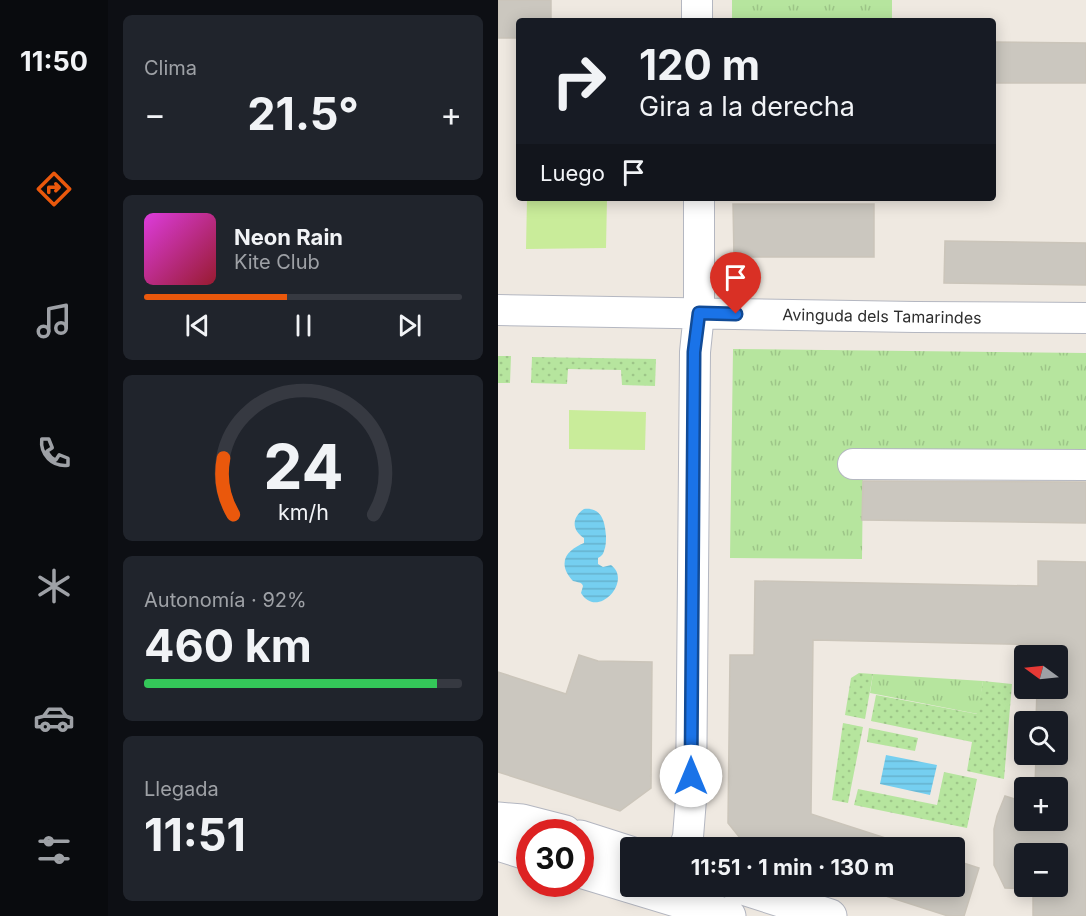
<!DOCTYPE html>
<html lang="es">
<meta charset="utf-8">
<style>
:root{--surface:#171b24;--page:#20242c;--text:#f1f3f6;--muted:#9ea1a6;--line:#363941;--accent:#ea580c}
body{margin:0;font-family:Inter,sans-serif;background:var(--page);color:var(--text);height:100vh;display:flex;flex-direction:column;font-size:22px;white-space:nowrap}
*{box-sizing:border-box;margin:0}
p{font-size:20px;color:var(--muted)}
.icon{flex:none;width:33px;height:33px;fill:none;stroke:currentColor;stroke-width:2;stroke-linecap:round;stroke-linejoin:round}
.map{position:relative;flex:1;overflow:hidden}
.details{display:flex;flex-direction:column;gap:15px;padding:15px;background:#0d0f14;width:390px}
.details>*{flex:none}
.guide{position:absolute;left:18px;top:18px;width:480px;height:183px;border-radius:6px;box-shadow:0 3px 15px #0003;background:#171b24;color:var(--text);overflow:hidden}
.needle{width:39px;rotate:285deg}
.controls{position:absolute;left:516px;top:645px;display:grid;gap:12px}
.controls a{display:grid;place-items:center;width:54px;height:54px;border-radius:6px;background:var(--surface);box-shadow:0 3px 15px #0003;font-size:30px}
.speed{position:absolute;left:18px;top:819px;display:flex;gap:12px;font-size:30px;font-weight:700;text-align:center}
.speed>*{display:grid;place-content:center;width:78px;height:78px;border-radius:50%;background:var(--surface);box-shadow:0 3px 15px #0003;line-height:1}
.speed .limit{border:9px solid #d22;background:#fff;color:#111}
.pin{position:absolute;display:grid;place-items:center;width:51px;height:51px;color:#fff;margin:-62px -26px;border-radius:50% 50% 50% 0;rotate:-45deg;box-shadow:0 0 6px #0007}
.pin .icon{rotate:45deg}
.me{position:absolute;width:66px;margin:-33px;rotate:0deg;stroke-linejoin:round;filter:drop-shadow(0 0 4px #0008)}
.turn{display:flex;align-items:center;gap:21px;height:126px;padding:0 24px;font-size:27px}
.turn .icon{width:78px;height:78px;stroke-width:2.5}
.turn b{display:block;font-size:42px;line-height:51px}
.then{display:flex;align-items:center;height:57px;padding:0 24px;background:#0003;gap:12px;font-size:22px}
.big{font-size:45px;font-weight:700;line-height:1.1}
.details .card{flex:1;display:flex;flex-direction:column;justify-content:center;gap:9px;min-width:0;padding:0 21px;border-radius:9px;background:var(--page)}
.details .dial{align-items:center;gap:0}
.dial svg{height:156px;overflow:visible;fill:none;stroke:var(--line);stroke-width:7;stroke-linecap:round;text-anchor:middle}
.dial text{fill:var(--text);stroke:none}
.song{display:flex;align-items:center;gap:18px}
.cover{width:72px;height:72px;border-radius:9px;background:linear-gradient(135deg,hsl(300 70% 55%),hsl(350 70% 35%))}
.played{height:6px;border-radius:3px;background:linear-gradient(90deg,var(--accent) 45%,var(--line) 45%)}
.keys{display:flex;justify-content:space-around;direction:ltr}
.heat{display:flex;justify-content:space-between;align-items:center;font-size:33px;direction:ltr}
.charge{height:9px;border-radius:4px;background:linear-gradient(90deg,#34c759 92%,var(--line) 0)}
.trip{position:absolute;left:122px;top:837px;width:345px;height:60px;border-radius:6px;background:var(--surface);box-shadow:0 3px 15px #0003;font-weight:700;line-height:60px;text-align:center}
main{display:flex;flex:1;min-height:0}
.tab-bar{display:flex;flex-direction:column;width:108px;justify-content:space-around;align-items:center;background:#090b0e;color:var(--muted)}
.tab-bar .icon{width:42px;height:42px}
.tab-bar .on{color:var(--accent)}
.tab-bar b{font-size:27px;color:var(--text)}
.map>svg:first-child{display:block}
.grass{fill:url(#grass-dots)}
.park{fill:url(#park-tufts)}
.pitch{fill:#c9ec9a}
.water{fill:url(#water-rules)}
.building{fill:#cbc7bf;stroke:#cbc5ba;stroke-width:1.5;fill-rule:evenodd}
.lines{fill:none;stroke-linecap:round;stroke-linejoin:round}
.street-casing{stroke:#b4b7c1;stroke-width:32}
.secondary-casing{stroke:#b4b7c1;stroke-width:35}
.street{stroke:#fff;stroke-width:30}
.secondary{stroke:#fff;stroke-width:33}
.route-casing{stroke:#114b97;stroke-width:15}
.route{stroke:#1a73e8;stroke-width:10}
.labels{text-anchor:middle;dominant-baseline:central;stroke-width:4.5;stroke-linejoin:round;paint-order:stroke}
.street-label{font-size:16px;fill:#2e2e2e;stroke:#fff}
</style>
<main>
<nav class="tab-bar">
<b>11:50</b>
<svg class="icon on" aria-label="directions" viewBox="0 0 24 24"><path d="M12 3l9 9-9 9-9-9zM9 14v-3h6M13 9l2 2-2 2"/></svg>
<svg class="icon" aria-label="music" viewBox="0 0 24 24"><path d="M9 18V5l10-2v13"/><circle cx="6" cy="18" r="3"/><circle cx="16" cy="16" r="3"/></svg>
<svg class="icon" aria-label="phone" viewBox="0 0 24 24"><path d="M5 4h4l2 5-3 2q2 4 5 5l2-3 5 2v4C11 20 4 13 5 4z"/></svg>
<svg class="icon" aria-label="climate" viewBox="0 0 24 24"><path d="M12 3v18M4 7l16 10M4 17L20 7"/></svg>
<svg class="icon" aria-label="car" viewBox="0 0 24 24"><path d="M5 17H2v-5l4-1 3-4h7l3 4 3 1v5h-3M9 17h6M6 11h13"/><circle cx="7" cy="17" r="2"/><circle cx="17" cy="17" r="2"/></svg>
<svg class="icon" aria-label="filters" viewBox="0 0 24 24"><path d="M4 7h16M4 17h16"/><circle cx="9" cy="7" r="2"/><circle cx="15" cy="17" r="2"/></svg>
</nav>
<section class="details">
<div class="card"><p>Clima</p>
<div class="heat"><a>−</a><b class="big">21.5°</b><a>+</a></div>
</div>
<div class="card">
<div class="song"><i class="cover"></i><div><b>Neon Rain</b><p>Kite Club</p></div></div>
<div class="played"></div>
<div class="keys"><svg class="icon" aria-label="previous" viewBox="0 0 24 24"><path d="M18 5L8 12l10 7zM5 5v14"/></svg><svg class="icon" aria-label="pause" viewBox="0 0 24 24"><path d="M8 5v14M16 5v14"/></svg><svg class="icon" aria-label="next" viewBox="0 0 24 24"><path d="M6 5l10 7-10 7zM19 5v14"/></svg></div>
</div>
<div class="card dial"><svg viewBox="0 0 100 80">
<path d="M14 69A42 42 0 1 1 86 69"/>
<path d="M14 69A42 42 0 0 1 9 40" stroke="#ea580c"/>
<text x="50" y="56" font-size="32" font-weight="700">24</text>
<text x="50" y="72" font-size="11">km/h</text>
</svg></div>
<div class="card"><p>Autonomía · 92%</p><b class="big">460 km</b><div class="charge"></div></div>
<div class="card"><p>Llegada</p><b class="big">11:51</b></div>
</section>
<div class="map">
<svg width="588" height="916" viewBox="0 0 588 916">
<defs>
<pattern id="grass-dots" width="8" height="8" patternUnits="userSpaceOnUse" patternTransform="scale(1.5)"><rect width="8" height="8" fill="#b6e59e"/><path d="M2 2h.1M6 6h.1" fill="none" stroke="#9dc588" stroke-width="1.8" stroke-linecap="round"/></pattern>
<pattern id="park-tufts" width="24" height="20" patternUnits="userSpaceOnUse" patternTransform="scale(1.5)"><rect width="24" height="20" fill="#b6e59e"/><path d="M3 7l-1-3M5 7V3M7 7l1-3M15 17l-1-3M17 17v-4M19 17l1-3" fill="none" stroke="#9dc588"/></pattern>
<pattern id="water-rules" width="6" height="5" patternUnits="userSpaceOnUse" patternTransform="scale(1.5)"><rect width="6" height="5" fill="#75cff0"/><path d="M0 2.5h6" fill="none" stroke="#66b2ce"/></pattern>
</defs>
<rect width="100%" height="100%" fill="#efe9e1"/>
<path class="grass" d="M 0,356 L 13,356 L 12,383 L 0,383 Z
M 34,357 L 158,359 L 157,386 L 124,385 L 123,370 L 70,369 L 69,384 L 33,383 Z
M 361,673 L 375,674 L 367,719 L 347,715 L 353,678 Z
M 485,681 L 514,684 L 506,779 L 469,771 L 474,742 L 373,721 L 378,695 L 479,714 Z
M 345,723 L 365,727 L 350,803 L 334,800 Z
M 371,728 L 420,738 L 417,751 L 369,742 Z
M 446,772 L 479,779 L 469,828 L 356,805 L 360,789 L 439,805 Z"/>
<path class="park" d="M 234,0 L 394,0 L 394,21 L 234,21 Z
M 235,349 L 588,353 L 588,476 L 365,474 L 364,559 L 232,558 Z
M 375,674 L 485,681 L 480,714 L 372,693 Z"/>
<path class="pitch" d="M 29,198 L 109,198 L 108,248 L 28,249 Z
M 71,410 L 148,412 L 147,450 L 71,449 Z"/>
<path class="water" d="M 86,509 C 104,507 107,522 108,536 C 108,541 108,546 106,551 C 105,555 103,556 100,558 L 100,564 L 105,567 L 113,565 C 135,581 99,620 83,593 L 85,586 L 84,584 C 82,582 78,582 75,581 C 73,579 70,575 69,573 C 61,557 74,548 86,543 L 86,538 C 73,530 74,517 86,509 Z
M 388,755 L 439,765 L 432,795 L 382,784 Z"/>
<path class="building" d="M 0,0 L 53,0 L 53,21 L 21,21 L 21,38 L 0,38 Z
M 495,42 L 588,43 L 588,83 L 495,83 Z
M 235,204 L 376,204 L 376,257 L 236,257 Z
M 447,241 L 588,243 L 588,285 L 446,283 Z
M 365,481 L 588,482 L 588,523 L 364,520 Z
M 540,561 L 588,562 L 588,916 L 535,916 L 535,889 L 507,888 L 496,865 L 496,829 L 499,816 L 507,796 L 526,802 L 526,820 L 560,820 L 560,788 L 537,788 L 538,754 L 560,754 L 560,722 L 538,722 L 539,688 L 560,688 L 560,645 L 315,640 L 313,814 L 403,843 L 402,848 L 250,848 L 230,823 L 232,655 L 256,655 L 257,581 L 540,586 ZM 526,854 L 560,854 L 560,886 L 526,886 Z
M 81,655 L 100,661 L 154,662 L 153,788 L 122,811 L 0,772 L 0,672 L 68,694 Z
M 456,860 L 481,868 L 466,916 L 450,916 L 372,891 L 373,886 L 456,886 Z"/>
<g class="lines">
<g class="street-casing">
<path id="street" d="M 199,0 L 199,21
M 0,310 L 417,317 L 588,318
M 355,464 L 588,465
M 186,848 L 190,837 L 193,799 L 197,352 L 201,313 L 201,198"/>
</g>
<g class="secondary-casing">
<path id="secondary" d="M 0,819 L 24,821 L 67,832
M 82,837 L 132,853
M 0,844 L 32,854
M 82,871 L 231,916
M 239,886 L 332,916"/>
</g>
<use href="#street" class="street"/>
<use href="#secondary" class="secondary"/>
</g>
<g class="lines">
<g class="route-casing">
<path id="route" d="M 193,776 L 196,352 L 201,313 L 238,314"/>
</g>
<use href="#route" class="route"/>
</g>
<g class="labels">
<g class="street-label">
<text transform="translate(384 316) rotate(1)">Avinguda dels Tamarindes</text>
</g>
</g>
</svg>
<div class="controls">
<a><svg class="needle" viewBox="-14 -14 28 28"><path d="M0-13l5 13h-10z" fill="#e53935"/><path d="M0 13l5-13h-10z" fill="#9ea1a6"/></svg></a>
<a><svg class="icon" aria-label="search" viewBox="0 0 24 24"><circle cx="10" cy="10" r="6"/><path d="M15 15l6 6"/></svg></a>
<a>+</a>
<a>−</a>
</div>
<div class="speed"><div class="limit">30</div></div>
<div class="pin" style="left:238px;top:314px;background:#d93025"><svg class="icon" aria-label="arrive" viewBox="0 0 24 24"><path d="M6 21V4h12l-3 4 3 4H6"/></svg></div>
<svg class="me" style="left:193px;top:776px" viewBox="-20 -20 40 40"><circle r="19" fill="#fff"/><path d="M0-13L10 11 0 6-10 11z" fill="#1a73e8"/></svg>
<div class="trip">11:51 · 1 min · 130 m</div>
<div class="guide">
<div class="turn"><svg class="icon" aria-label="right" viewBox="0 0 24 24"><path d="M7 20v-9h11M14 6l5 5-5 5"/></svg><div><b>120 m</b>Gira a la derecha</div></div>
<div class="then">Luego<svg class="icon" aria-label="arrive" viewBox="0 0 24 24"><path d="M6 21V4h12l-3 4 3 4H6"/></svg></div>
</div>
</div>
</main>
